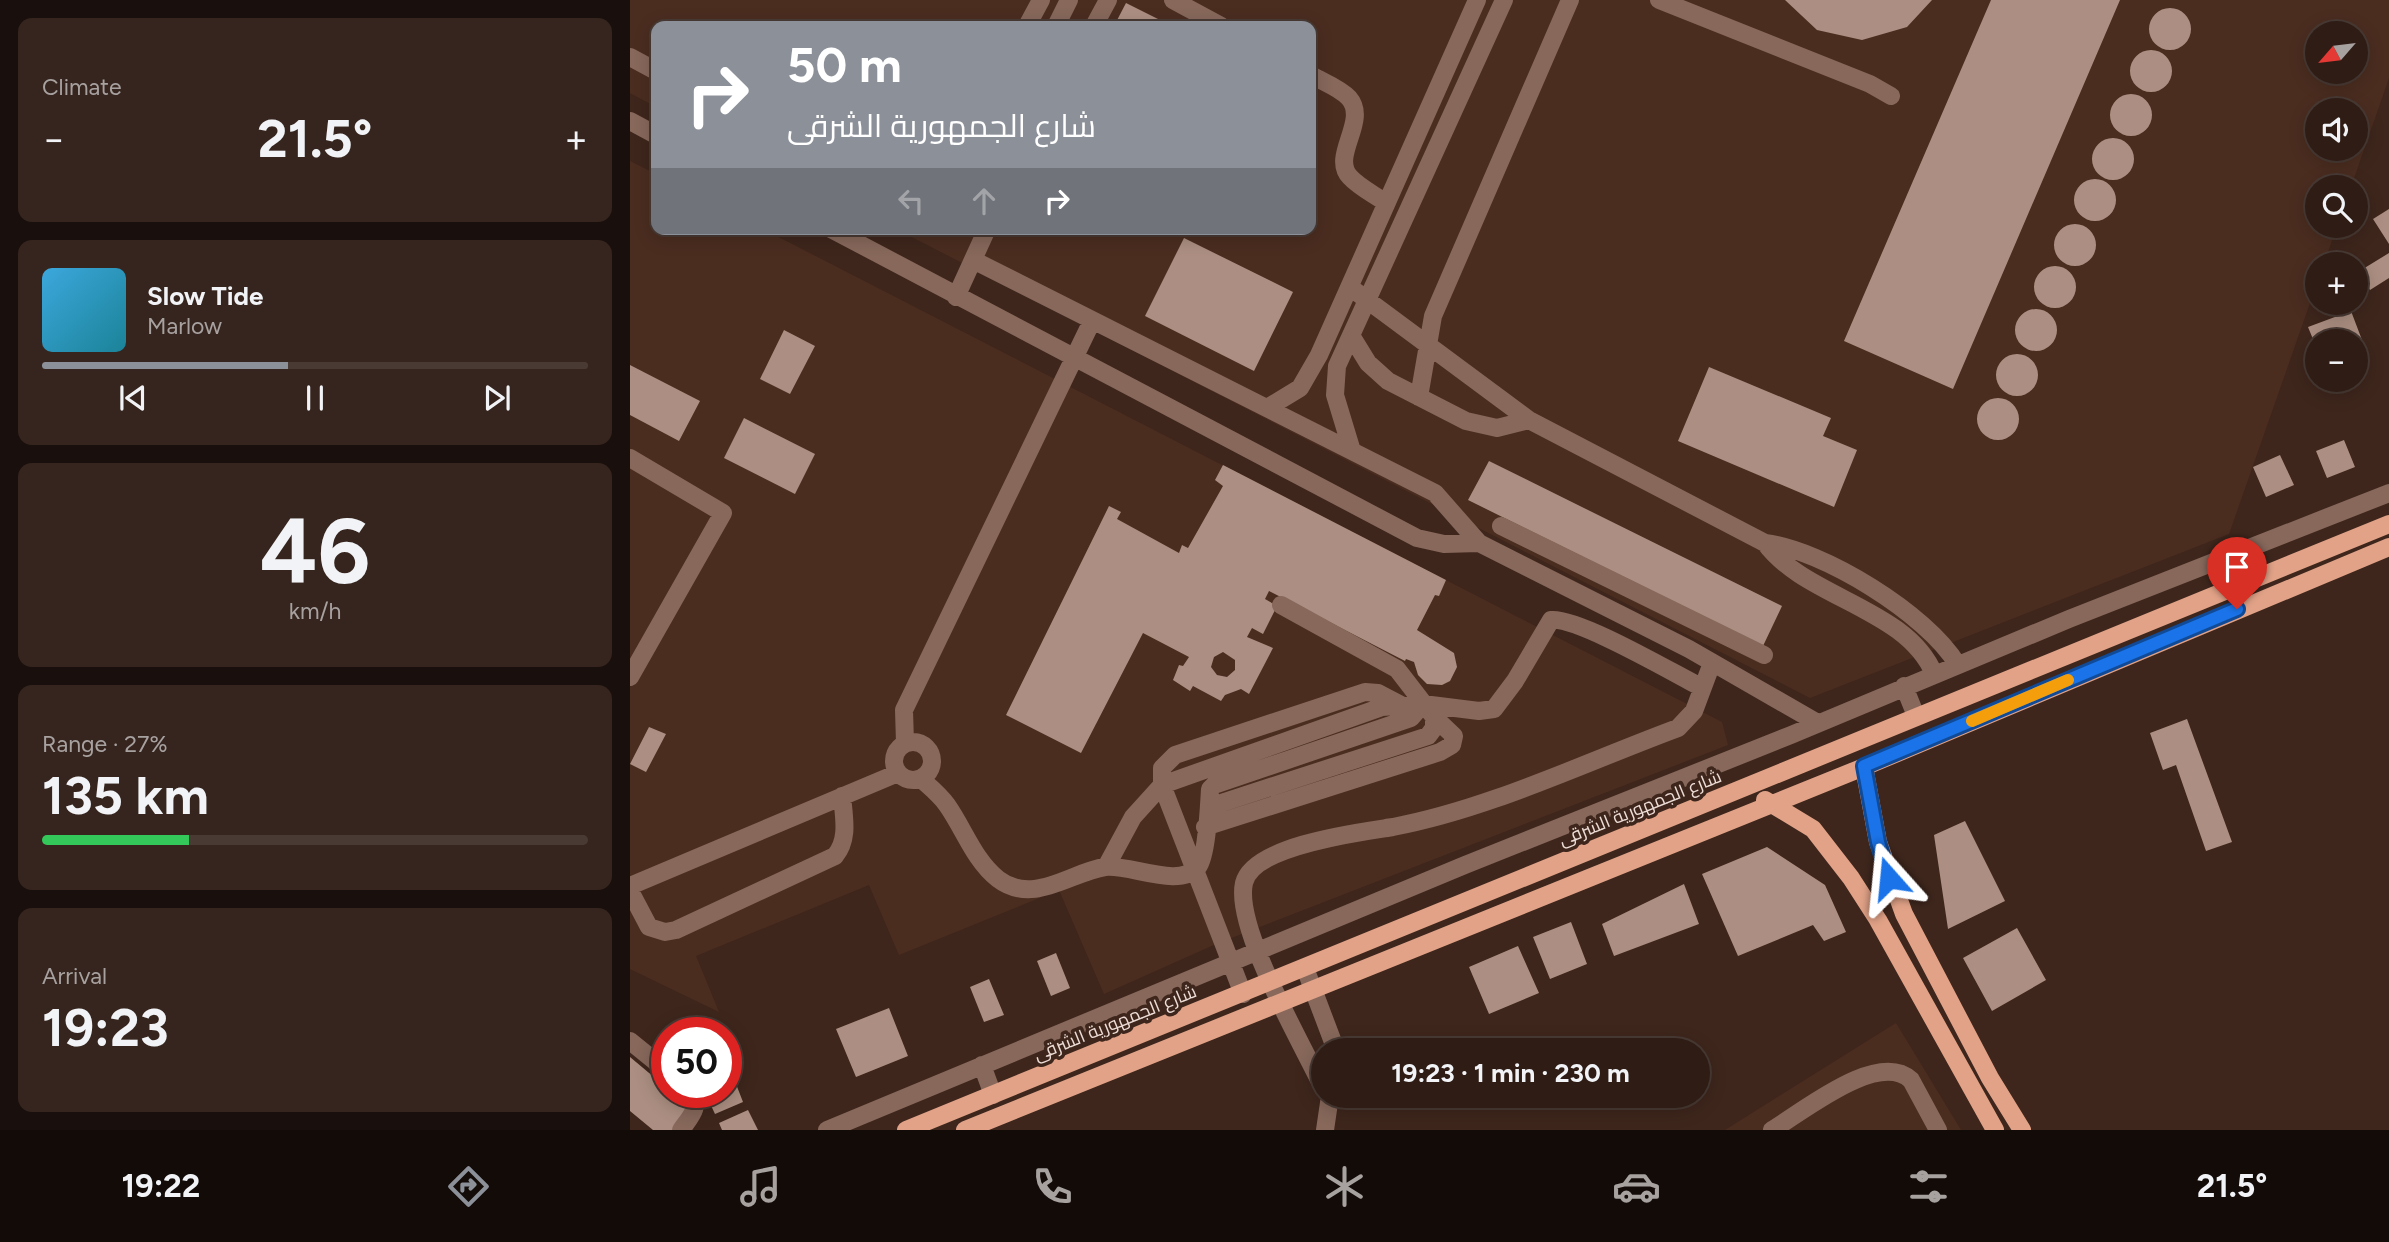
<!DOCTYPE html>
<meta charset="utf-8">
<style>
:root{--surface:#2e1c15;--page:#36251e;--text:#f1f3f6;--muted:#a7a1a0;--line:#493a34;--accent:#8c9099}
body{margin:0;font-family:Figtree,Cairo,sans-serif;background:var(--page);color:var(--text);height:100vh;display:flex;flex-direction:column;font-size:26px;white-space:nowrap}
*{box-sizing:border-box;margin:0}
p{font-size:23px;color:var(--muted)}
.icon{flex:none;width:38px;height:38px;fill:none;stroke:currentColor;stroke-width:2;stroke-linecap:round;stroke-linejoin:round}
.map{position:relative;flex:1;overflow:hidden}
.details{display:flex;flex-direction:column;gap:18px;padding:18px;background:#190f0c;width:630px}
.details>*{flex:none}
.guide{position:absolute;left:21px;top:21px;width:665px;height:214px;border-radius:14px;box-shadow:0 4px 18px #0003,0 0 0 2px var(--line);background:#8c9099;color:#fff;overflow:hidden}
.needle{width:46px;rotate:242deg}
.controls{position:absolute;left:1675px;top:21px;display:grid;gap:14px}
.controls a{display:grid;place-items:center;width:63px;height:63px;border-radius:50%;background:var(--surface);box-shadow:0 4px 18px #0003,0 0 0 2px var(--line);font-size:35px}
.speed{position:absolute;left:21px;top:1017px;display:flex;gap:14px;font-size:35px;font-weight:700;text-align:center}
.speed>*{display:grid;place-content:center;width:91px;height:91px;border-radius:50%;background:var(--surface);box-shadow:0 4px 18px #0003,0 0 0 2px var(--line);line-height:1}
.speed .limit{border:10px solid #d22;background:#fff;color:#111}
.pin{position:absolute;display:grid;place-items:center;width:60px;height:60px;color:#fff;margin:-72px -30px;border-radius:50% 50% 50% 0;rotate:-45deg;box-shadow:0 0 7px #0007}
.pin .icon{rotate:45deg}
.me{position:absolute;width:77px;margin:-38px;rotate:342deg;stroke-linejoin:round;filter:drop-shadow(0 0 5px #0008)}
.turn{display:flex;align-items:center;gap:24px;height:147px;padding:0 21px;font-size:32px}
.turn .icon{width:91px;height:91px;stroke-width:2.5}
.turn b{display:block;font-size:49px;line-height:60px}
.lanes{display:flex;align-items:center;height:66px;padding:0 21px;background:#0003;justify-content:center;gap:35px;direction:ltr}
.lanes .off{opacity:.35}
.big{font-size:52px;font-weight:700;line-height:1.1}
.details .tile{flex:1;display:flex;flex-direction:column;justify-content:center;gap:10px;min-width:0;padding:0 24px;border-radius:14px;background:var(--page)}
.details .dial{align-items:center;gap:0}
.dial b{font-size:91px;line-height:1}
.song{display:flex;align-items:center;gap:21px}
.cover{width:84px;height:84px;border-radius:10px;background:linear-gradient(135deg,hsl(200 70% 55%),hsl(190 70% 35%))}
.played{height:7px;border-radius:4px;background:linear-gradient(90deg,var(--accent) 45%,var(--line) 45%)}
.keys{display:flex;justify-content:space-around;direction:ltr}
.heat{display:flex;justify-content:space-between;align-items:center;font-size:38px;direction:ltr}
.charge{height:10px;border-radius:5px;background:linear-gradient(90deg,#34c759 27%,var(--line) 0)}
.trip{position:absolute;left:681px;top:1038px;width:399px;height:70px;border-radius:35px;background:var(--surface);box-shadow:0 4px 18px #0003,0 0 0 2px var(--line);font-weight:700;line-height:70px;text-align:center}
.tabs{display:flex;height:112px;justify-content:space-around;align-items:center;background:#120b08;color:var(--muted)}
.tabs .icon{width:49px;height:49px}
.tabs .active{color:var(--accent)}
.tabs b{font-size:32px;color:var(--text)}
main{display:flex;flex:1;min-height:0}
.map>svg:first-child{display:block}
.built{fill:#4b2d20;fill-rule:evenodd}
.building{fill:#ac8f82;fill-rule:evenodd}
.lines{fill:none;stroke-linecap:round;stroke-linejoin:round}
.minor{stroke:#87685b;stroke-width:18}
.major{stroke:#e1a287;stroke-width:18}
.route-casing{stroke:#114b97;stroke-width:18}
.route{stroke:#1a73e8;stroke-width:12}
.slow{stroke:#f59e0b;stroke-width:12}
.labels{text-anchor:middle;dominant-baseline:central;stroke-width:7;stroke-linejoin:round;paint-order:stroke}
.street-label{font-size:18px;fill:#eeded7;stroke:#3e261c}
</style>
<main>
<section class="details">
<div class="tile"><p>Climate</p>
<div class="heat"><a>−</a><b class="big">21.5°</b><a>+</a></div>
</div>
<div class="tile">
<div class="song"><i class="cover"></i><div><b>Slow Tide</b><p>Marlow</p></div></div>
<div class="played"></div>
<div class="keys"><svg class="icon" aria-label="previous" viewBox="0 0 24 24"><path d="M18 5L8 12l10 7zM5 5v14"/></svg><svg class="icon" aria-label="pause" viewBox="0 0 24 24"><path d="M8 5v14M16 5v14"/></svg><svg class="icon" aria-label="next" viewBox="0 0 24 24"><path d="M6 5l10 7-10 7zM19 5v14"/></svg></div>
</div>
<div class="tile dial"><b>46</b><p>km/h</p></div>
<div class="tile"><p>Range · 27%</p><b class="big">135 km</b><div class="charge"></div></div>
<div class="tile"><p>Arrival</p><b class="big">19:23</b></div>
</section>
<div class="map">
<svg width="1759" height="1130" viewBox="0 0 1759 1130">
<rect width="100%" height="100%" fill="#3e261c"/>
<path class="built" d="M 0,0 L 1759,0 L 1759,78 L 1721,187 L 1687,187 L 1687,226 L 1707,226 L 1694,264 L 1687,264 L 1687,283 L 1599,534 L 1180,698 L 266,229 L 681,229 L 681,26 L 26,26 L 26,107 L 0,93 ZM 1687,33 L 1726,33 L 1726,72 L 1687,72 ZM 1687,110 L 1726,110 L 1726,149 L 1687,149 Z
M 0,161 L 26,174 L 26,229 L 133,229 L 1092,722 L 1098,745 L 586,944 L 474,994 L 429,890 L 269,955 L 239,885 L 66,956 L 89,1012 L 0,969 Z
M 1266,1023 L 1331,1130 L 1095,1130 Z"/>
<path class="building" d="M 1155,0 L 1302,0 L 1277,27 L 1232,40 L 1187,30 Z
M 1361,0 L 1490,0 L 1323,389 L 1214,341 Z
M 496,3 L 542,26 L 484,26 Z
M1519 29a21 21 0 1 1 42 0a21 21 0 1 1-42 0Z
M1500 71a21 21 0 1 1 42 0a21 21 0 1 1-42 0Z
M1480 115a21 21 0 1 1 42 0a21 21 0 1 1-42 0Z
M1462 159a21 21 0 1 1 42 0a21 21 0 1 1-42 0Z
M1444 200a21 21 0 1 1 42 0a21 21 0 1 1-42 0Z
M 1759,209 L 1759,244 L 1743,219 Z
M1424 245a21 21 0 1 1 42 0a21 21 0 1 1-42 0Z
M 554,238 L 663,292 L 624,371 L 515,316 Z
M 1759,253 L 1759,278 L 1740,290 L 1728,272 Z
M1404 287a21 21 0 1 1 42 0a21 21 0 1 1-42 0Z
M1385 330a21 21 0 1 1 42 0a21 21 0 1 1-42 0Z
M 1721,311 L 1732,340 L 1726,343 L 1687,341 L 1687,349 L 1678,327 Z
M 154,330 L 185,346 L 160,394 L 130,379 Z
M1366 375a21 21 0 1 1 42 0a21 21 0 1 1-42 0Z
M 0,365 L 70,401 L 49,441 L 0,415 Z
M 1079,367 L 1201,418 L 1193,436 L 1227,450 L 1204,507 L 1048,441 Z
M1347 419a21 21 0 1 1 42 0a21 21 0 1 1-42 0Z
M 114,418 L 185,454 L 165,494 L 94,458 Z
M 1714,440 L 1725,467 L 1697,478 L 1686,451 Z
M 1650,455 L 1664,485 L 1636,497 L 1623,467 Z
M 859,461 L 1152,606 L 1133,646 L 838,500 Z
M 593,465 L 816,580 L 809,596 L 805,595 L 787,630 L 824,653 L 827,667 L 820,681 L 812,685 L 797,684 L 788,675 L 784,662 L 776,659 L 775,661 L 639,591 L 635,599 L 647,606 L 633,634 L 622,628 L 617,637 L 643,648 L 619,694 L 611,689 L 595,695 L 591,701 L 563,686 L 560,691 L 543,680 L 549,665 L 553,666 L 559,657 L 513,633 L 451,753 L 376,715 L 479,506 L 491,512 L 487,519 L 549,553 L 552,545 L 558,548 L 593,486 L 585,480 ZM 593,652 L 605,660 L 605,670 L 597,677 L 587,675 L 581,667 L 584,657 Z
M 1557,719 L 1602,842 L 1576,851 L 1546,765 L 1533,770 L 1520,733 Z
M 19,727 L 36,734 L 16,772 L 0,764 Z
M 1335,821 L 1375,901 L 1318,929 L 1304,835 Z
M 1137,847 L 1195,885 L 1216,932 L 1194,941 L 1183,925 L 1108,956 L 1072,874 Z
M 1054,884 L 1069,924 L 984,956 L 972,924 Z
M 941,922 L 957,964 L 920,979 L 903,937 Z
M 1387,928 L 1416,980 L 1362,1011 L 1333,958 Z
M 888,946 L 909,993 L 859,1014 L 839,967 Z
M 426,953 L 440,988 L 421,996 L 407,961 Z
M 359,979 L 374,1015 L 354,1022 L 340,987 Z
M 259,1008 L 278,1056 L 226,1077 L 206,1029 Z
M 80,1022 L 84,1032 L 57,1032 Z
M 0,1057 L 37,1088 L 37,1092 L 42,1092 L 62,1109 L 44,1130 L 23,1130 L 0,1111 Z
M 106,1084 L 113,1102 L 85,1114 L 77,1097 L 96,1092 L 96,1088 Z
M 118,1110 L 128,1130 L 92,1130 L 89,1123 Z"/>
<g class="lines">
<path class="minor" d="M 543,0 L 591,26
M 1029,0 L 1240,84 L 1261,96
M 397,26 L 411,0
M 426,26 L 439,0
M 464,26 L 478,0
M 0,57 L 26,71
M 681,75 C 693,82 710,88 719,98 C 739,121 700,156 720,177 C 729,187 745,195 756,203
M 0,121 L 26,135
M 201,229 L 787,538 L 814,544 L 849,543
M 343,260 L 805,493 L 849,543 L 1059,649 L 1186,722
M 721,288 L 899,420 L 1135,543 C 1193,550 1297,614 1327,664
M 326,297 L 357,229
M 722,337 L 738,363 L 758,381 L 836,421 L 867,428 L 899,420
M 789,397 L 803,316 L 940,0
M 637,408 L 670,388 L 689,355 L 847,0
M 722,451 L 705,395 L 707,366 L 874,0
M 0,458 L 93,513 L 0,677
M 871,526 L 1134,655
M 1135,543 C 1175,598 1277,608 1304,674
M 1274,686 L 1286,716
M264 761a19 19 0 1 1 38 0a19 19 0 1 1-38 0Z
M 275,743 L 274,710 L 462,321
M 291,779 C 300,787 310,795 317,805 C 334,829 344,860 368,879 C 403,906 441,872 475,867 C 500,864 549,889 568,867 C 577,856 579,805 580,789 L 584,785 L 781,718 L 793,704
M 579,807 L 798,736 L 804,728 L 804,717 L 767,669 L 651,605
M 575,827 L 810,752 L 822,745 L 824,736 L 804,717
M 476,867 L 503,817 L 532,785 L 752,707 L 793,704 L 849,711 L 864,709 L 885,681 L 921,620 C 948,617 1043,673 1071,687
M 0,886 L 268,773
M 0,891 L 19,927 L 35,932 L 46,930 L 205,856 C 219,839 214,818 212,796
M 675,968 L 706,1050
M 613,994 L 532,785 L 532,768 L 545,755 L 735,692 L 748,693 L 771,705
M 0,1041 L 37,1071
M 352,1065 L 363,1095
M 693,1088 C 672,1043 604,928 614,883 C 623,845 731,832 763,827 C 859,809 956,762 1048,728 L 1064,711 L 1082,663
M 51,1130 C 60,1117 71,1108 61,1092
M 197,1130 L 835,865 L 1161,735 L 1439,619 L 1759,493
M 695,1130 L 700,1096
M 1142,1130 C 1174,1111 1248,1050 1281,1080 L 1308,1130"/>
<path class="major" d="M 1234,767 L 1248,842 L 1274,914 L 1360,1078 L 1392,1130
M 1135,800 L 1183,829 L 1221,878 L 1248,920 L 1365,1130
M 276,1130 L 1759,524
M 335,1130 L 1234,767 L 1759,547"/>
</g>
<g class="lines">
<g class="route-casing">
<path id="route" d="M 1259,878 L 1248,842 L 1234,766 L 1607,609"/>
</g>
<use href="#route" class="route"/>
<path class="slow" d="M 1342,721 L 1438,680"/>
</g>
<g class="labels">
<g class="street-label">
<text transform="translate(1010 808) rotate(-22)">شارع الجمهورية الشرقى</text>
<text transform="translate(485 1023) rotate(-22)">شارع الجمهورية الشرقى</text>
</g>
</g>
</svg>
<div class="controls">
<a><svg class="needle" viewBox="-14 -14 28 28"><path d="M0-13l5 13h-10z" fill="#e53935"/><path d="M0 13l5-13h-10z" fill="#a7a1a0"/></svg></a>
<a><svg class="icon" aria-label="sound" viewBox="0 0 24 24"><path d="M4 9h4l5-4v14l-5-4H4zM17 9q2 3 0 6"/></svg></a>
<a><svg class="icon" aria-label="search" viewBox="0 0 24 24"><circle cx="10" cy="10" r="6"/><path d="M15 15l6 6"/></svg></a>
<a>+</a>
<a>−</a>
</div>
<div class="speed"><div class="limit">50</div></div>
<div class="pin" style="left:1607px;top:609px;background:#d93025"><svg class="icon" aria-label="arrive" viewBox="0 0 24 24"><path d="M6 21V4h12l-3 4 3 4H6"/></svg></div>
<svg class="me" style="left:1259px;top:878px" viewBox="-20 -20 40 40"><path d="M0-17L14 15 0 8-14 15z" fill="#1a73e8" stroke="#fff" stroke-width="4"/></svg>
<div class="trip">19:23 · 1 min · 230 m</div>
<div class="guide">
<div class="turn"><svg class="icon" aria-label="right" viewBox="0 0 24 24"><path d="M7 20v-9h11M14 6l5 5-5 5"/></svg><div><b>50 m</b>شارع الجمهورية الشرقى</div></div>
<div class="lanes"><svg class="icon off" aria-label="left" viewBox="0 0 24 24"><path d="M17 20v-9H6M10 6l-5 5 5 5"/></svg><svg class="icon off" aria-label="ahead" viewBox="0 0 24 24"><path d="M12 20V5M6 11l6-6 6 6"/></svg><svg class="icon" aria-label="right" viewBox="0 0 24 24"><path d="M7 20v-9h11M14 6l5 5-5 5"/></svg></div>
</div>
</div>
</main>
<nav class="tabs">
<b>19:22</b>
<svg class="icon active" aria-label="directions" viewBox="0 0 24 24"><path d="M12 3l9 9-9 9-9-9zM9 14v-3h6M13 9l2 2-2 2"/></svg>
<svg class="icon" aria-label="music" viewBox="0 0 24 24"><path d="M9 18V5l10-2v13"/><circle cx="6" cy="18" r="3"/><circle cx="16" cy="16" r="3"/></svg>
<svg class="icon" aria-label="phone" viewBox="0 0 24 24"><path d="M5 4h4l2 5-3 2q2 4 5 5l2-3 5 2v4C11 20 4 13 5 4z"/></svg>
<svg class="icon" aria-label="climate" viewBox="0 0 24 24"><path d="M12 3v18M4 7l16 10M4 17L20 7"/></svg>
<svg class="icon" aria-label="car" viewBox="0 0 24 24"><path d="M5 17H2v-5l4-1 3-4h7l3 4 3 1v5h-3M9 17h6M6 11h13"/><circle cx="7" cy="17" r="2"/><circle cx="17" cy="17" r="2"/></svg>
<svg class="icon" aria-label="filters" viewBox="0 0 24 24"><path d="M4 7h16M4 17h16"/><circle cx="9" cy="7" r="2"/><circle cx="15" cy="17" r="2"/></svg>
<b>21.5°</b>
</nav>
